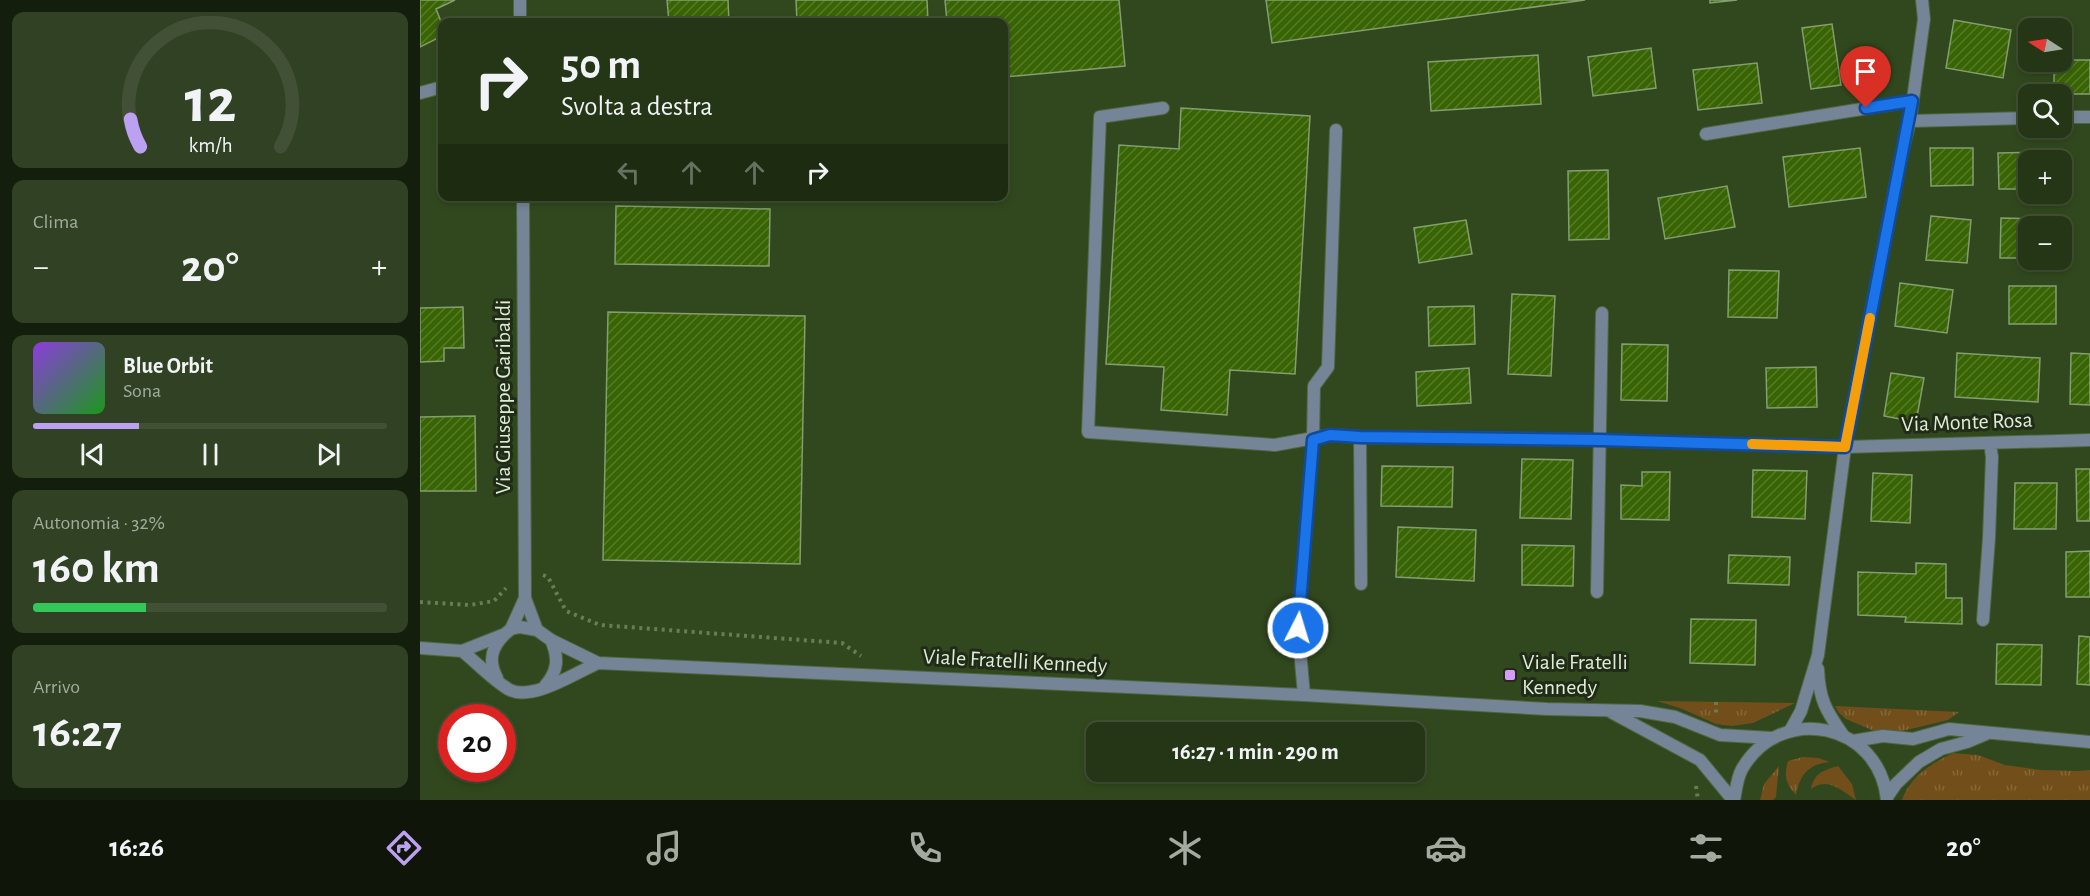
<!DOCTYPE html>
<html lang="it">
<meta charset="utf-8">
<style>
:root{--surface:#253616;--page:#314123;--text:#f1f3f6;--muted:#a3aba1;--line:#425035;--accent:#bca0f2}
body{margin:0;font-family:"Alegreya Sans",sans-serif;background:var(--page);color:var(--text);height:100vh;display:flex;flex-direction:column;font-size:22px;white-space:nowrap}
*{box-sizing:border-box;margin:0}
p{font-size:20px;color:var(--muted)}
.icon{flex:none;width:33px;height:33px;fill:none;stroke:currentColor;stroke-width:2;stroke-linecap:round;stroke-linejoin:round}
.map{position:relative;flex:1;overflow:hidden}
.sheet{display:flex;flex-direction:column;gap:12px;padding:12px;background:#141e0c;width:420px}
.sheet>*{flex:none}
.guide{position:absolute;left:18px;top:18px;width:570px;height:183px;border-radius:12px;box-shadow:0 3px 9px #0003,0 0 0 2px var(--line);background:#253616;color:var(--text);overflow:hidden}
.needle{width:39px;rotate:282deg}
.tools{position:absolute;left:1598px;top:18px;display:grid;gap:12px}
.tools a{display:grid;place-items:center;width:54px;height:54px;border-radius:12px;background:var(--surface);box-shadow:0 3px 9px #0003,0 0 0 2px var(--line);font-size:30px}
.speed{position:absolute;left:18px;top:704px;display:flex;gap:12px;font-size:30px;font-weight:700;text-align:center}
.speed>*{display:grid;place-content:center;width:78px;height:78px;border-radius:50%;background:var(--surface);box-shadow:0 3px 9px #0003,0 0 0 2px var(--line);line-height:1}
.speed .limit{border:9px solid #d22;background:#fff;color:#111}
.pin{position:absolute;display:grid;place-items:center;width:51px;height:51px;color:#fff;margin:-62px -26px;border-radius:50% 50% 50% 0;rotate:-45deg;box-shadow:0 0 6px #0007}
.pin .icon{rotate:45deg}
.me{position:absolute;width:66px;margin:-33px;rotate:5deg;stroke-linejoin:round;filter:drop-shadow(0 0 4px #0008)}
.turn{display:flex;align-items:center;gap:21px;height:126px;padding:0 24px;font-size:27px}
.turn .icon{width:78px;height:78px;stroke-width:2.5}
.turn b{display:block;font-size:42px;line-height:51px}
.lanes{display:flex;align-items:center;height:57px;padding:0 24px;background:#0003;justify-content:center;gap:30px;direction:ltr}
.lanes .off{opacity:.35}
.big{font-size:45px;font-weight:700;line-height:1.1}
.sheet .card{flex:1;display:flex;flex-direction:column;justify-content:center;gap:9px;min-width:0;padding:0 21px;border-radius:12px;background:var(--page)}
.sheet .dial{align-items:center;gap:0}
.dial svg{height:156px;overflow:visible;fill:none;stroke:var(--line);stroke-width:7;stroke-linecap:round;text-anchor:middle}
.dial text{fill:var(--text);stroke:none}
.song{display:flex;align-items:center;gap:18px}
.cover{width:72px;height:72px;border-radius:9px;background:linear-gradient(135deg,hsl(270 70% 55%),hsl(120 70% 35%))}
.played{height:6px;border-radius:3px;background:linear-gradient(90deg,var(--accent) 30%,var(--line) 30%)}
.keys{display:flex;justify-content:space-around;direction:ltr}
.heat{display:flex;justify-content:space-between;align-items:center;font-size:33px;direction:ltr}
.charge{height:9px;border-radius:4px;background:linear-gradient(90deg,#34c759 32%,var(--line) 0)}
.trip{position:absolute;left:666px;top:722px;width:339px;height:60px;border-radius:12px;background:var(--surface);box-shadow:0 3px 9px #0003,0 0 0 2px var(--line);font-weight:700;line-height:60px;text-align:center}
.menu{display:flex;height:96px;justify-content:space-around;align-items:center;background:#0f1609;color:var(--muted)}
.menu .icon{width:42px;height:42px}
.menu .on{color:var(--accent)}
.menu b{font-size:27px;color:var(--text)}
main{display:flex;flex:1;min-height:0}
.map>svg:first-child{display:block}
.grass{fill:url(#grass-tufts)}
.building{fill:url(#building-hatch);stroke:#839e70;stroke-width:1.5}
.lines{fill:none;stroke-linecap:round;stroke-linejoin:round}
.service-casing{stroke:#50663f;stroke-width:14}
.minor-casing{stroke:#50663f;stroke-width:14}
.tertiary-casing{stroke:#50663f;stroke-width:14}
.path{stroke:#687c57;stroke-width:4;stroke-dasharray:3 4.5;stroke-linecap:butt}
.service{stroke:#758496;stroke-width:12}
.minor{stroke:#758496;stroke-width:12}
.tertiary{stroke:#758496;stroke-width:12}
.route-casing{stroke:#114b97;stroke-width:15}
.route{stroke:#1a73e8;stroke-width:10}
.slow{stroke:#f59e0b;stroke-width:10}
.poi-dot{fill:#d79bf9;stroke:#202b18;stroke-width:2}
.labels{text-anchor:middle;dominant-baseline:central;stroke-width:6;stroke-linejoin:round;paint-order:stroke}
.street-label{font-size:22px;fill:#dfedd5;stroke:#202b18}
.poi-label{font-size:22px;fill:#dfedd5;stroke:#202b18;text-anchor:start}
</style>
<main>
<section class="sheet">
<div class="card dial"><svg viewBox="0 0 100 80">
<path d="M14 69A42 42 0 1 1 86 69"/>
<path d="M14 69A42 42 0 0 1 9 55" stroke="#bca0f2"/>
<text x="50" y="56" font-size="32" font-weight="700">12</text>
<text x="50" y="72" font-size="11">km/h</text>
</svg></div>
<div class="card"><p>Clima</p>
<div class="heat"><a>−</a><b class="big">20°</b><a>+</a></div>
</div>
<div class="card">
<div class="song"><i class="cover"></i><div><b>Blue Orbit</b><p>Sona</p></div></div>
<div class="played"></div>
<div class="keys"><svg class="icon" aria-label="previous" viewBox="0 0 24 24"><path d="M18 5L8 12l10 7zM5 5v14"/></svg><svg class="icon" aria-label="pause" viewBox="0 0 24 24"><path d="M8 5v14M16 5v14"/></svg><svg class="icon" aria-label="next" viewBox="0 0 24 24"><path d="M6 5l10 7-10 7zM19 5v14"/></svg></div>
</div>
<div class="card"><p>Autonomia · 32%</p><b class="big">160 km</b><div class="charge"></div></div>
<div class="card"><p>Arrivo</p><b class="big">16:27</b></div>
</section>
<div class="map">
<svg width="1670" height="800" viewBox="0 0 1670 800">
<defs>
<pattern id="grass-tufts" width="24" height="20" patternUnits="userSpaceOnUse" patternTransform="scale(1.5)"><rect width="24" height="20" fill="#714e1a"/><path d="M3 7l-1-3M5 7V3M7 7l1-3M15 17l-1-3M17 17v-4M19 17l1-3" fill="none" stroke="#85683a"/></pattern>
<pattern id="building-hatch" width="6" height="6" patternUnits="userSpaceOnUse" patternTransform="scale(1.5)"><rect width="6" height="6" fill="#396404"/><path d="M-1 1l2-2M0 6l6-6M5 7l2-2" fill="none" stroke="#557a28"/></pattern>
</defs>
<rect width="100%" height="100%" fill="#31481e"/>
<path class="grass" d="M 1237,701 L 1375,703 L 1333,723 L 1312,726 L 1296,724 L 1260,708 Z
M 1415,706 L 1539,712 L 1528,720 L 1478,732 L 1459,733 L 1426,719 L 1419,713 Z
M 1533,753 L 1558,755 L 1585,765 L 1621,770 L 1657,771 L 1670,770 L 1670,800 L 1482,800 C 1490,776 1512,763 1533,753 Z
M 1383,757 L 1398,758 L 1410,762 C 1389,764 1380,774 1376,795 C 1365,783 1364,776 1368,761 Z
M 1359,766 L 1356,797 L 1353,800 L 1340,800 L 1344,784 Z
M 1418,766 L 1432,784 L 1436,800 C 1422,791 1408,776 1391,789 C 1394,773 1404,770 1418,766 Z"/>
<path class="building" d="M 0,0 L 35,0 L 16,9 L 22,24 L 22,36 L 0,47 Z
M 247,0 L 308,0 L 309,22 L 249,22 Z
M 376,0 L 507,0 L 508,22 L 377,22 Z
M 525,0 L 699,0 L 705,66 L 584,77 L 584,22 L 527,22 Z
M 846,0 L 1165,0 L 852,43 Z
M 1290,0 L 1317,0 L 1290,3 Z
M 1534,20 L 1591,30 L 1583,78 L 1526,68 Z
M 1412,24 L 1421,85 L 1391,89 L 1382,28 Z
M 1231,48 L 1236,88 L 1173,96 L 1168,57 Z
M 1118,55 L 1121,104 L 1011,111 L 1008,62 Z
M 1641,60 L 1670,60 L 1670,94 L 1634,94 L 1634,62 L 1641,62 Z
M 1337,63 L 1342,103 L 1278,110 L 1273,70 Z
M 761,108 L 890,116 L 875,374 L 810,370 L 807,415 L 741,410 L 744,367 L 686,364 L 699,145 L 759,149 Z
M 1440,148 L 1446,197 L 1369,207 L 1363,157 Z
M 1510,148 L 1553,148 L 1553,185 L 1511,186 Z
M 1626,152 L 1626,160 L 1608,160 L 1608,189 L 1579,189 L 1578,153 Z
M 1188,170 L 1189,239 L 1149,240 L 1148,171 Z
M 1307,186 L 1315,227 L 1245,239 L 1238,198 Z
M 196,206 L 350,209 L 349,266 L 195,264 Z
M 1511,216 L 1551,220 L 1547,263 L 1506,260 Z
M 1581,218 L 1629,219 L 1629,226 L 1608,226 L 1608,258 L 1580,258 Z
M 1046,220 L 1052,254 L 999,263 L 994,228 Z
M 1309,270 L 1359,271 L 1357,318 L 1308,317 Z
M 1480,283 L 1533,290 L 1527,333 L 1475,326 Z
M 1589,286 L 1636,286 L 1636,324 L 1589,324 Z
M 1092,294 L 1135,296 L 1131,376 L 1088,374 Z
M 1054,306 L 1055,344 L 1009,346 L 1008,307 Z
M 43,307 L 44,348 L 24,348 L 24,361 L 0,362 L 0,308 Z
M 188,312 L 385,316 L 380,564 L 183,560 Z
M 1202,344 L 1248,345 L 1247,401 L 1201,400 Z
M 1537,353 L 1620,358 L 1618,402 L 1535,397 Z
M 1651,353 L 1670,354 L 1670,405 L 1650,404 Z
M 1396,367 L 1397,407 L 1347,408 L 1346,368 Z
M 1049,368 L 1051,403 L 997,406 L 996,372 Z
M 1471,373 L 1504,378 L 1496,422 L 1464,416 Z
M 55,416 L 56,491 L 0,491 L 0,417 Z
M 1102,459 L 1153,460 L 1151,519 L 1100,518 Z
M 962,466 L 1033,467 L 1032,507 L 961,506 Z
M 1656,469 L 1670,469 L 1670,521 L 1657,521 Z
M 1333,470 L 1387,471 L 1385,519 L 1332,517 Z
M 1222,472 L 1250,472 L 1249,520 L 1201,519 L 1201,485 L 1222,486 Z
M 1453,473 L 1492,475 L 1490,523 L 1451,521 Z
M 1595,483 L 1637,483 L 1636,529 L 1594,529 Z
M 978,527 L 1056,530 L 1054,581 L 976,577 Z
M 1102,545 L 1154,546 L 1153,586 L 1102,585 Z
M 1670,551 L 1670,597 L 1646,597 L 1646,552 Z
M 1309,555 L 1370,557 L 1369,585 L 1308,583 Z
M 1496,563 L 1526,564 L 1526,598 L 1542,598 L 1542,624 L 1485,622 L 1486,617 L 1438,615 L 1438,572 L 1496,574 Z
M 1271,619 L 1336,620 L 1335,665 L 1270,663 Z
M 1659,636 L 1670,637 L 1670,685 L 1657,684 Z
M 1577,644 L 1622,645 L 1621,685 L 1576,684 Z"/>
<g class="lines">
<g class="service-casing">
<path id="service" d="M 743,108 L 680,117 L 668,432 L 855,445 L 910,435 L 940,437
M 884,695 L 878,628 L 893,439 L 894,386 L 908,367 L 916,130"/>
</g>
<g class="minor-casing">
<path id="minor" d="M 0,93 L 22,87
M 1641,117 L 1670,117
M 1490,121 L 1608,118
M 1286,134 L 1492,101
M 941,584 L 940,437 L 1180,440 L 1425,447 L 1670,440
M 1177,592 L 1182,313
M 1563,620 L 1569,538 L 1572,457 L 1570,443
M 1398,669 C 1399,699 1406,711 1423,735
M 1370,731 L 1381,711 L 1398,655 L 1425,447 L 1480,161 L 1490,121 L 1504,19 L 1502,0"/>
</g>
<g class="tertiary-casing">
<path id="tertiary" d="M 100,0 L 100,22
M 103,196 L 105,598 L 117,630
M 91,629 L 105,598
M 0,648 L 42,651 L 85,634 L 91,629 L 100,627 L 117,630 L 131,640 L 178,663 L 884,695 L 1127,709 L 1220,711 L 1255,717 L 1300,735 L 1352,738
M 42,651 C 55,661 76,683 90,690 C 113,701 155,673 178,663
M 77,678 C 68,661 71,648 84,635
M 125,686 C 138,671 139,658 131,640
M 1191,712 L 1280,760 L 1313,800
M 1433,741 L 1463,736 L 1493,739 L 1529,729 L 1670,742
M 1467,797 L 1476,784 L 1499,762 L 1521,749 L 1547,742 L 1566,734
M 1314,800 C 1316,790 1317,778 1322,769 C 1361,702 1460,723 1467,800"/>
</g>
<path class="path" d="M 123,575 L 128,577 L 146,611 L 180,625 L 422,643 L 441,656
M 0,602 L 50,605 L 74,601 L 86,588
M 1296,702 L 1296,713
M 1276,786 L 1278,800"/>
<use href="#service" class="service"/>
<use href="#minor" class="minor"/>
<use href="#tertiary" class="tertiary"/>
</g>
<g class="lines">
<g class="route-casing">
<path id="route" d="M 878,628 L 893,440 L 910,435 L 940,437 L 1180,440 L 1425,447 L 1492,101 L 1446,108"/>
</g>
<use href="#route" class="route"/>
<path class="slow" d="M 1332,444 L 1425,447 L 1450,318"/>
</g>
<rect class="poi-dot" x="1084" y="669" width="12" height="12" rx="3"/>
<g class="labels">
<g class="street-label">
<text transform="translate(83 397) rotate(-90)">Via Giuseppe Garibaldi</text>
<text transform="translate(1547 422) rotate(-2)">Via Monte Rosa</text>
<text transform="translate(595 661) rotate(3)">Viale Fratelli Kennedy</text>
</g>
<g class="poi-label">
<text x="1102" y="662">Viale Fratelli<tspan x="1102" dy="25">Kennedy</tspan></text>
</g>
</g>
</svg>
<div class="tools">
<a><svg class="needle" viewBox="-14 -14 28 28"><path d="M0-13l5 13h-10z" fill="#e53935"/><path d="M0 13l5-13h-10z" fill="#a3aba1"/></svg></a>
<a><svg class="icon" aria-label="search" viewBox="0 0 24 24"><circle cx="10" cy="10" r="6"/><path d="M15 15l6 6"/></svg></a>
<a>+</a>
<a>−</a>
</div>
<div class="speed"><div class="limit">20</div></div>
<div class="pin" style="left:1446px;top:108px;background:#d93025"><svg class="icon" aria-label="arrive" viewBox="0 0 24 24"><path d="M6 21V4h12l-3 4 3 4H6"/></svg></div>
<svg class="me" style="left:878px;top:628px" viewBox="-20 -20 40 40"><circle r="17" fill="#1a73e8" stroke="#fff" stroke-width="3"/><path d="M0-11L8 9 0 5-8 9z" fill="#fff"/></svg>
<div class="trip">16:27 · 1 min · 290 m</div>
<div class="guide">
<div class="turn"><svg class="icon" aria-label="right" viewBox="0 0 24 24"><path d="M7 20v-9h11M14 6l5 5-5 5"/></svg><div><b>50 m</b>Svolta a destra</div></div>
<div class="lanes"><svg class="icon off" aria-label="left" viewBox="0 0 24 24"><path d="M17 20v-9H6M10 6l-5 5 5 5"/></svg><svg class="icon off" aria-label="ahead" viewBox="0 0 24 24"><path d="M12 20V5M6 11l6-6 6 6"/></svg><svg class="icon off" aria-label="ahead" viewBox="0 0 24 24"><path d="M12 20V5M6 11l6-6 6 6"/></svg><svg class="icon" aria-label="right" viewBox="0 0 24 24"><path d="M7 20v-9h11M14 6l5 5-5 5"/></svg></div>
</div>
</div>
</main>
<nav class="menu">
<b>16:26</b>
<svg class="icon on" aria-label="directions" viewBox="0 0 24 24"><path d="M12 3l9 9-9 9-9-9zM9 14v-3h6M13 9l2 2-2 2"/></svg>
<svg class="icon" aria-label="music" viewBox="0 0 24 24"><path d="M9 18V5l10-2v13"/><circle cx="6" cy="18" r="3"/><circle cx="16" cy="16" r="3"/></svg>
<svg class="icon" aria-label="phone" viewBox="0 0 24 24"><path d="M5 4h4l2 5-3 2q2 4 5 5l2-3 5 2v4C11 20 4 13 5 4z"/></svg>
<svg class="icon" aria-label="climate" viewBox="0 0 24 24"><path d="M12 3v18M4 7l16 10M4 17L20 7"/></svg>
<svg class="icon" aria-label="car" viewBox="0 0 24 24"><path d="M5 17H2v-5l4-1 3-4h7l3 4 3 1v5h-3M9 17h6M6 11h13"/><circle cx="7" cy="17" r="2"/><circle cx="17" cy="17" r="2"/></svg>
<svg class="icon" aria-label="filters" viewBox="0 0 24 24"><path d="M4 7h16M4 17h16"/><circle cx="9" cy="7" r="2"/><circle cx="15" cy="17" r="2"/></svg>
<b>20°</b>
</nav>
